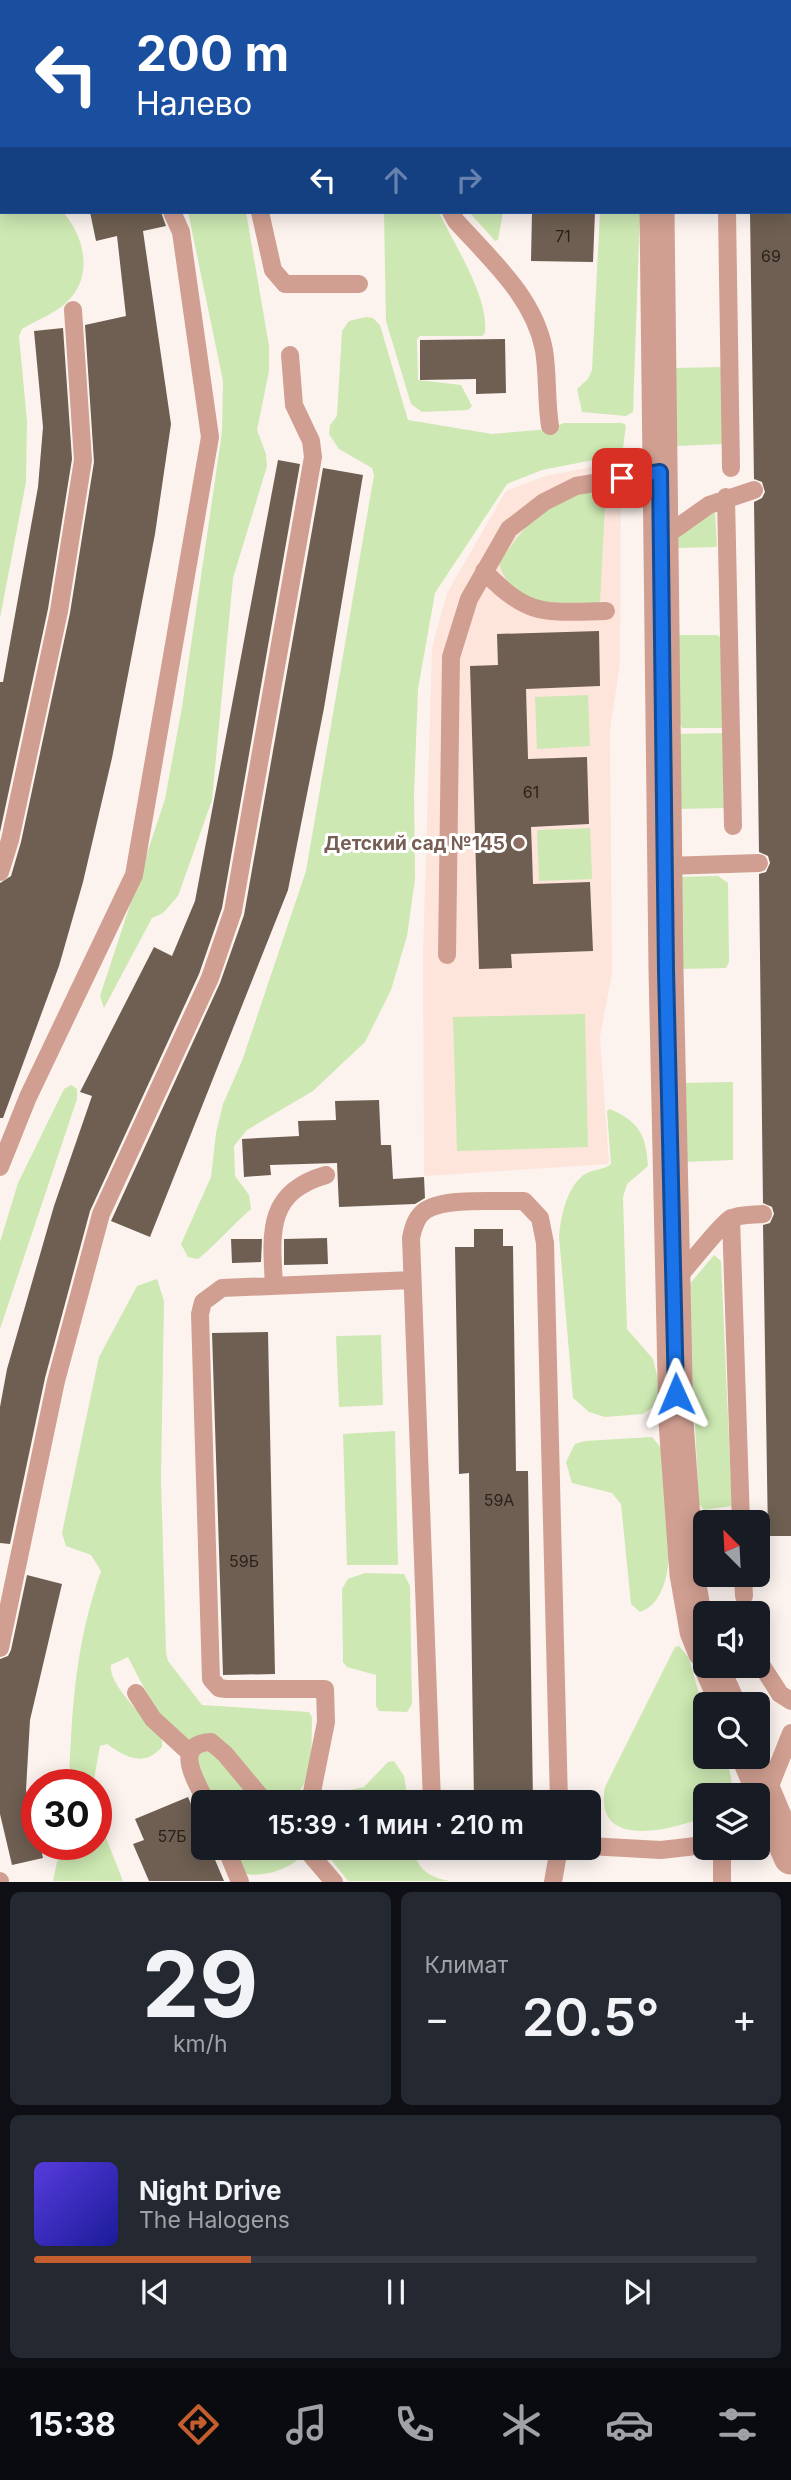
<!DOCTYPE html>
<html lang="ru">
<meta charset="utf-8">
<style>
:root{--surface:#171b24;--page:#242831;--text:#f1f3f6;--muted:#9ea1a6;--line:#363941;--accent:#c45e2e}
body{margin:0;font-family:Inter,sans-serif;background:var(--page);color:var(--text);height:100vh;display:flex;flex-direction:column;font-size:26px;white-space:nowrap}
*{box-sizing:border-box;margin:0}
p{font-size:23px;color:var(--muted)}
.icon{flex:none;width:38px;height:38px;fill:none;stroke:currentColor;stroke-width:2;stroke-linecap:round;stroke-linejoin:round}
.map{position:relative;height:1882px;overflow:hidden}
.panel{display:flex;flex-direction:column;gap:10px;padding:10px;background:#0d0f14;flex:1}
.panel>*{flex:none}
.banner{position:absolute;left:0px;top:0px;width:791px;height:214px;box-shadow:0 4px 18px #0003;background:#1a4fa0;color:#fff;overflow:hidden}
.needle{width:46px;rotate:336deg}
.tools{position:absolute;left:693px;top:1510px;display:grid;gap:14px}
.tools a{display:grid;place-items:center;width:77px;height:77px;border-radius:10px;background:var(--surface);box-shadow:0 4px 18px #0003;font-size:35px}
.speed{position:absolute;left:21px;top:1769px;display:flex;gap:14px;font-size:35px;font-weight:700;text-align:center}
.speed>*{display:grid;place-content:center;width:91px;height:91px;border-radius:50%;background:var(--surface);box-shadow:0 4px 18px #0003;line-height:1}
.speed .limit{border:10px solid #d22;background:#fff;color:#111}
.pin{position:absolute;display:grid;place-items:center;width:60px;height:60px;color:#fff;margin:-30px;border-radius:14px;box-shadow:0 4px 10px #0006}
.me{position:absolute;width:77px;margin:-38px;rotate:359deg;stroke-linejoin:round;filter:drop-shadow(0 0 5px #0008)}
.turn{display:flex;align-items:center;gap:24px;height:147px;padding:0 21px;font-size:32px}
.turn .icon{width:91px;height:91px;stroke-width:2.5}
.turn b{display:block;font-size:49px;line-height:60px}
.lanes{display:flex;align-items:center;height:66px;padding:0 21px;background:#0003;justify-content:center;gap:35px;direction:ltr}
.lanes .off{opacity:.35}
.big{font-size:52px;font-weight:600;line-height:1.1}
.panel .card{flex:1;display:flex;flex-direction:column;justify-content:center;gap:10px;min-width:0;padding:0 24px;border-radius:10px;background:var(--page)}
.panel .dial{align-items:center;gap:0}
.dial b{font-size:91px;line-height:1}
.song{display:flex;align-items:center;gap:21px}
.cover{width:84px;height:84px;border-radius:10px;background:linear-gradient(135deg,hsl(250 70% 55%),hsl(240 70% 35%))}
.played{height:7px;border-radius:4px;background:linear-gradient(90deg,var(--accent) 30%,var(--line) 30%)}
.keys{display:flex;justify-content:space-around;direction:ltr}
.heat{display:flex;justify-content:space-between;align-items:center;font-size:38px;direction:ltr}
.panel .tiles{flex:1;display:grid;gap:10px;grid-template-columns:1fr 1fr}
.card:last-child{grid-column:span 2}
.trip{position:absolute;left:191px;top:1790px;width:410px;height:70px;border-radius:10px;background:var(--surface);box-shadow:0 4px 18px #0003;font-weight:600;line-height:70px;text-align:center}
.dock{display:flex;height:112px;justify-content:space-around;align-items:center;background:#090b0e;color:var(--muted)}
.dock .icon{width:49px;height:49px}
.dock .on{color:var(--accent)}
.dock b{font-size:32px;color:var(--text)}
.map>svg:first-child{display:block}
.built{fill:#fde5dc}
.green{fill:#cde8b2}
.building{fill:#6e5f52}
.lines{fill:none;stroke-linecap:round;stroke-linejoin:round}
.service{stroke:#d09f91;stroke-width:18}
.minor{stroke:#d09f91;stroke-width:35}
.route-casing{stroke:#114b97;stroke-width:18}
.route{stroke:#1a73e8;stroke-width:12}
.education-dot{fill:#8d6e63;stroke:#fff;stroke-width:2.5}
.labels{text-anchor:middle;dominant-baseline:central;stroke-width:6;stroke-linejoin:round;paint-order:stroke}
.number-label{font-size:16px;fill:#2a221c}
.education-label{font-size:19px;font-weight:bold;fill:#785e54;stroke:#fff;text-anchor:end}
</style>
<div class="map">
<svg width="791" height="1882" viewBox="0 0 791 1882">
<rect width="100%" height="100%" fill="#fcf3ef"/>
<path class="built" d="M 621,461 L 620,663 L 610,731 L 612,974 L 600,1037 L 609,1164 L 424,1176 L 423,956 L 432,647 L 447,593 L 506,491 L 545,476 Z"/>
<path class="green" d="M 0,103 L 2,212 L 63,212 C 84,236 94,275 68,301 C 56,313 37,320 22,329 L 19,336 L 27,421 L 26,482 L 0,618 Z
M 188,212 L 246,212 L 269,346 L 269,371 L 257,430 L 266,454 L 267,466 L 233,578 L 212,800 L 178,896 L 163,913 L 152,918 L 104,1008 L 100,996 L 165,799 L 182,707 L 222,432 L 223,381 Z
M 384,212 L 439,212 C 454,245 489,296 485,333 L 482,336 L 420,336 L 417,339 L 418,380 L 461,385 L 472,406 L 468,410 L 422,412 L 411,404 L 386,321 Z
M 469,212 L 503,212 L 498,240 L 495,241 Z
M 600,212 L 640,212 L 633,412 L 626,416 L 582,412 L 577,389 L 588,379 L 592,370 Z
M 366,317 L 373,318 L 380,325 L 408,420 L 492,434 L 550,429 L 564,423 L 622,423 L 626,425 L 623,448 L 619,455 L 542,470 L 507,484 L 435,593 L 418,689 L 414,794 L 415,879 L 407,936 L 391,990 L 365,1042 L 313,1091 L 247,1130 L 234,1146 L 235,1176 L 249,1195 L 251,1209 C 232,1225 217,1244 198,1259 L 188,1257 L 181,1244 L 211,1177 L 216,1133 L 223,1104 L 242,1061 L 306,871 L 374,475 L 372,468 L 339,449 L 329,434 L 330,425 L 337,416 L 342,331 L 349,321 Z
M 724,367 L 724,444 L 676,446 L 674,368 Z
M 606,487 L 600,603 C 561,604 512,609 499,563 C 531,516 549,499 606,487 Z
M 715,511 L 717,547 L 677,548 L 679,635 L 717,635 L 721,638 L 722,728 L 682,728 L 674,709 L 670,548 L 681,534 Z
M 588,695 L 590,746 L 537,749 L 535,697 Z
M 724,733 L 726,808 L 674,809 L 673,734 Z
M 590,828 L 592,879 L 539,881 L 537,830 Z
M 718,876 L 728,883 L 729,962 L 726,968 L 681,969 L 678,877 Z
M 585,1014 L 588,1147 L 457,1151 L 453,1017 Z
M 733,1082 L 733,1160 L 685,1162 L 683,1083 Z
M 71,1085 L 77,1089 L 77,1099 L 0,1329 L 0,1242 L 18,1183 L 64,1089 Z
M 610,1109 C 639,1122 646,1134 648,1166 L 627,1184 L 623,1197 L 627,1329 L 653,1359 L 660,1387 L 653,1407 L 643,1414 L 605,1417 L 589,1412 L 573,1398 L 559,1236 C 561,1216 567,1186 585,1174 C 593,1169 604,1170 611,1164 L 607,1111 Z
M 714,1255 L 721,1261 L 732,1506 L 704,1510 L 699,1504 L 688,1286 Z
M 157,1279 L 164,1301 L 161,1478 L 166,1652 L 168,1661 L 202,1705 L 309,1712 L 312,1717 C 311,1749 317,1802 272,1802 L 229,1747 L 188,1742 L 158,1715 L 128,1657 L 111,1665 C 107,1684 149,1722 162,1738 L 162,1747 C 144,1767 127,1758 107,1744 L 100,1746 L 93,1785 L 69,1785 C 72,1707 75,1646 101,1571 L 91,1555 L 66,1546 L 62,1533 L 99,1357 L 137,1286 Z
M 381,1335 L 383,1405 L 339,1407 L 336,1336 Z
M 395,1431 L 398,1565 L 347,1565 L 343,1434 Z
M 652,1437 L 662,1449 C 665,1489 687,1595 640,1612 L 631,1604 L 621,1504 L 612,1493 L 572,1483 L 566,1462 L 575,1444 L 585,1441 Z
M 365,1573 L 404,1574 L 410,1586 L 412,1704 L 407,1712 L 379,1711 L 376,1706 L 376,1675 L 347,1667 L 343,1662 L 342,1589 L 348,1579 Z
M 679,1646 L 689,1658 L 705,1716 L 705,1757 L 723,1757 C 730,1769 735,1782 728,1795 L 705,1796 L 705,1817 C 671,1830 593,1851 605,1787 L 675,1647 Z
M 210,1750 L 258,1802 L 213,1802 L 196,1763 L 199,1754 Z
M 394,1761 L 404,1776 L 408,1802 L 324,1802 L 331,1794 L 364,1787 L 388,1762 Z
M 96,1812 L 123,1881 L 53,1881 L 57,1862 L 71,1845 L 96,1844 Z
M 233,1848 L 296,1848 L 300,1857 C 289,1870 262,1877 245,1874 Z
M 322,1848 L 414,1848 C 416,1869 430,1878 450,1881 L 348,1881 Z"/>
<path class="building" d="M 90,212 L 161,212 L 166,226 L 143,231 L 171,424 L 155,534 L 112,758 L 83,882 L 59,966 L 3,1118 L 0,1118 L 0,883 L 11,876 L 21,842 L 70,613 L 94,462 L 85,325 L 126,316 L 117,236 L 96,241 Z
M 532,212 L 595,212 L 593,262 L 531,261 Z
M 750,212 L 791,212 L 791,1536 L 768,1536 L 763,1225 L 770,1223 L 774,1214 L 772,1207 L 763,1203 L 759,874 L 766,872 L 770,863 L 768,856 L 759,852 L 754,502 L 762,498 L 765,492 L 762,482 L 754,479 Z
M 63,328 L 72,459 L 48,609 L 0,832 L 0,682 L 3,682 L 38,487 L 43,427 L 34,331 Z
M 505,339 L 506,393 L 476,394 L 476,379 L 420,380 L 420,340 Z
M 278,460 L 300,464 L 222,908 L 199,974 L 90,1211 L 45,1378 L 10,1544 L 0,1543 L 0,1407 L 7,1369 L 54,1206 L 92,1096 L 80,1092 L 154,947 L 172,956 L 195,901 Z
M 323,468 L 363,475 L 324,708 L 288,890 L 150,1237 L 111,1221 L 220,983 L 244,915 Z
M 599,631 L 600,686 L 526,689 L 528,759 L 587,757 L 589,824 L 531,827 L 532,853 L 533,884 L 590,882 L 593,951 L 511,954 L 512,968 L 479,969 L 470,666 L 498,665 L 497,634 Z
M 379,1100 L 381,1145 L 391,1145 L 393,1179 L 424,1177 L 425,1198 L 415,1204 L 339,1207 L 337,1163 L 270,1165 L 271,1175 L 244,1177 L 242,1139 L 299,1136 L 298,1121 L 336,1120 L 335,1101 Z
M 474,1229 L 503,1229 L 503,1246 L 513,1246 L 516,1471 L 528,1471 L 533,1802 L 474,1802 L 469,1473 L 459,1474 L 455,1247 L 474,1247 Z
M 327,1238 L 328,1264 L 284,1265 L 284,1239 Z
M 231,1239 L 262,1239 L 261,1262 L 232,1263 Z
M 268,1332 L 275,1674 L 223,1675 L 212,1333 Z
M 27,1575 L 62,1584 L 30,1720 L 26,1790 L 37,1844 L 40,1844 L 43,1858 L 12,1865 L 0,1814 L 0,1659 L 8,1656 L 11,1650 Z
M 188,1797 L 203,1832 L 203,1848 L 210,1848 L 224,1881 L 149,1881 L 133,1844 L 144,1840 L 135,1819 Z"/>
<g class="lines">
<path class="service" d="M 15,0 L 15,2
M 123,0 L 123,2
M 226,0 L 227,2
M 427,0 L 427,2
M 789,39 L 791,39
M 260,212 L 273,270 L 285,284 L 359,284
M 451,212 L 456,221 C 490,259 534,297 544,350 C 548,374 546,401 550,426
M 727,212 L 731,468
M 726,497 L 733,826
M 661,539 L 709,505 L 754,490
M 484,571 C 528,618 545,612 606,611
M 666,866 L 759,863
M 0,872 L 10,840 L 59,611 L 83,460 L 73,310
M 447,955 L 451,657 L 469,599 L 509,529 L 544,502 L 576,486 L 660,472
M 0,1167 L 28,1097 L 134,875 L 210,437 L 181,232 L 172,212
M 731,1218 L 741,1522
M 674,1282 C 683,1272 723,1222 730,1219 C 739,1214 753,1215 763,1214
M 274,1285 C 271,1233 266,1192 326,1175
M 743,1575 L 744,1596
M 0,1648 L 56,1381 L 101,1214 L 210,978 L 233,911 L 313,457 L 311,441 L 294,405 L 290,355
M 758,1660 L 780,1694 L 791,1701
M 136,1693 L 153,1719 L 189,1752
M 766,1796 L 791,1733
M 206,1802 C 197,1782 171,1744 211,1742 L 225,1754 L 265,1802
M 310,1802 L 326,1722 L 325,1689 L 226,1689 L 219,1688 L 211,1679 L 200,1314 L 203,1302 L 222,1288 L 412,1280
M 432,1802 L 411,1238 C 413,1228 416,1216 426,1210 C 446,1197 500,1202 524,1201 L 540,1218 L 545,1243 L 559,1802
M 588,1846 L 661,1850 L 705,1845
M 226,1848 L 240,1882
M 305,1848 L 334,1882
M 722,1848 L 722,1882
M 0,1881 L 0,1882
M 553,1882 L 559,1848"/>
<path class="minor" d="M 671,2 L 671,0
M 657,212 L 666,970 L 676,1422 L 687,1574 L 697,1631 L 705,1651
M 711,1666 L 728,1704
M 749,1757 L 791,1857"/>
</g>
<g class="lines">
<g class="route-casing">
<path id="route" d="M 622,478 L 660,472 L 666,970 L 676,1394"/>
</g>
<use href="#route" class="route"/>
</g>
<circle class="education-dot" cx="519" cy="843" r="7"/>
<g class="labels">
<g class="number-label">
<text x="563" y="236">71</text>
<text x="771" y="256">69</text>
<text x="531" y="792">61</text>
<text x="499" y="1500">59А</text>
<text x="244" y="1561">59Б</text>
<text x="172" y="1836">57Б</text>
</g>
<g class="education-label">
<text x="505" y="843">Детский сад №145</text>
</g>
</g>
</svg>
<div class="tools">
<a><svg class="needle" viewBox="-14 -14 28 28"><path d="M0-13l5 13h-10z" fill="#e53935"/><path d="M0 13l5-13h-10z" fill="#9ea1a6"/></svg></a>
<a><svg class="icon" aria-label="sound" viewBox="0 0 24 24"><path d="M4 9h4l5-4v14l-5-4H4zM17 9q2 3 0 6"/></svg></a>
<a><svg class="icon" aria-label="search" viewBox="0 0 24 24"><circle cx="10" cy="10" r="6"/><path d="M15 15l6 6"/></svg></a>
<a><svg class="icon" aria-label="layers" viewBox="0 0 24 24"><path d="M12 4l9 5-9 5-9-5zM3 14l9 5 9-5"/></svg></a>
</div>
<div class="speed"><div class="limit">30</div></div>
<div class="pin" style="left:622px;top:478px;background:#d93025"><svg class="icon" aria-label="arrive" viewBox="0 0 24 24"><path d="M6 21V4h12l-3 4 3 4H6"/></svg></div>
<svg class="me" style="left:676px;top:1394px" viewBox="-20 -20 40 40"><path d="M0-17L14 15 0 8-14 15z" fill="#1a73e8" stroke="#fff" stroke-width="4"/></svg>
<div class="trip">15:39 · 1 мин · 210 m</div>
<div class="banner">
<div class="turn"><svg class="icon" aria-label="left" viewBox="0 0 24 24"><path d="M17 20v-9H6M10 6l-5 5 5 5"/></svg><div><b>200 m</b>Налево</div></div>
<div class="lanes"><svg class="icon" aria-label="left" viewBox="0 0 24 24"><path d="M17 20v-9H6M10 6l-5 5 5 5"/></svg><svg class="icon off" aria-label="ahead" viewBox="0 0 24 24"><path d="M12 20V5M6 11l6-6 6 6"/></svg><svg class="icon off" aria-label="right" viewBox="0 0 24 24"><path d="M7 20v-9h11M14 6l5 5-5 5"/></svg></div>
</div>
</div>
<section class="panel">
<div class="tiles">
<div class="card dial"><b>29</b><p>km/h</p></div>
<div class="card"><p>Климат</p>
<div class="heat"><a>−</a><b class="big">20.5°</b><a>+</a></div>
</div>
<div class="card">
<div class="song"><i class="cover"></i><div><b>Night Drive</b><p>The Halogens</p></div></div>
<div class="played"></div>
<div class="keys"><svg class="icon" aria-label="previous" viewBox="0 0 24 24"><path d="M18 5L8 12l10 7zM5 5v14"/></svg><svg class="icon" aria-label="pause" viewBox="0 0 24 24"><path d="M8 5v14M16 5v14"/></svg><svg class="icon" aria-label="next" viewBox="0 0 24 24"><path d="M6 5l10 7-10 7zM19 5v14"/></svg></div>
</div>
</div>
</section>
<nav class="dock">
<b>15:38</b>
<svg class="icon on" aria-label="directions" viewBox="0 0 24 24"><path d="M12 3l9 9-9 9-9-9zM9 14v-3h6M13 9l2 2-2 2"/></svg>
<svg class="icon" aria-label="music" viewBox="0 0 24 24"><path d="M9 18V5l10-2v13"/><circle cx="6" cy="18" r="3"/><circle cx="16" cy="16" r="3"/></svg>
<svg class="icon" aria-label="phone" viewBox="0 0 24 24"><path d="M5 4h4l2 5-3 2q2 4 5 5l2-3 5 2v4C11 20 4 13 5 4z"/></svg>
<svg class="icon" aria-label="climate" viewBox="0 0 24 24"><path d="M12 3v18M4 7l16 10M4 17L20 7"/></svg>
<svg class="icon" aria-label="car" viewBox="0 0 24 24"><path d="M5 17H2v-5l4-1 3-4h7l3 4 3 1v5h-3M9 17h6M6 11h13"/><circle cx="7" cy="17" r="2"/><circle cx="17" cy="17" r="2"/></svg>
<svg class="icon" aria-label="filters" viewBox="0 0 24 24"><path d="M4 7h16M4 17h16"/><circle cx="9" cy="7" r="2"/><circle cx="15" cy="17" r="2"/></svg>
</nav>
